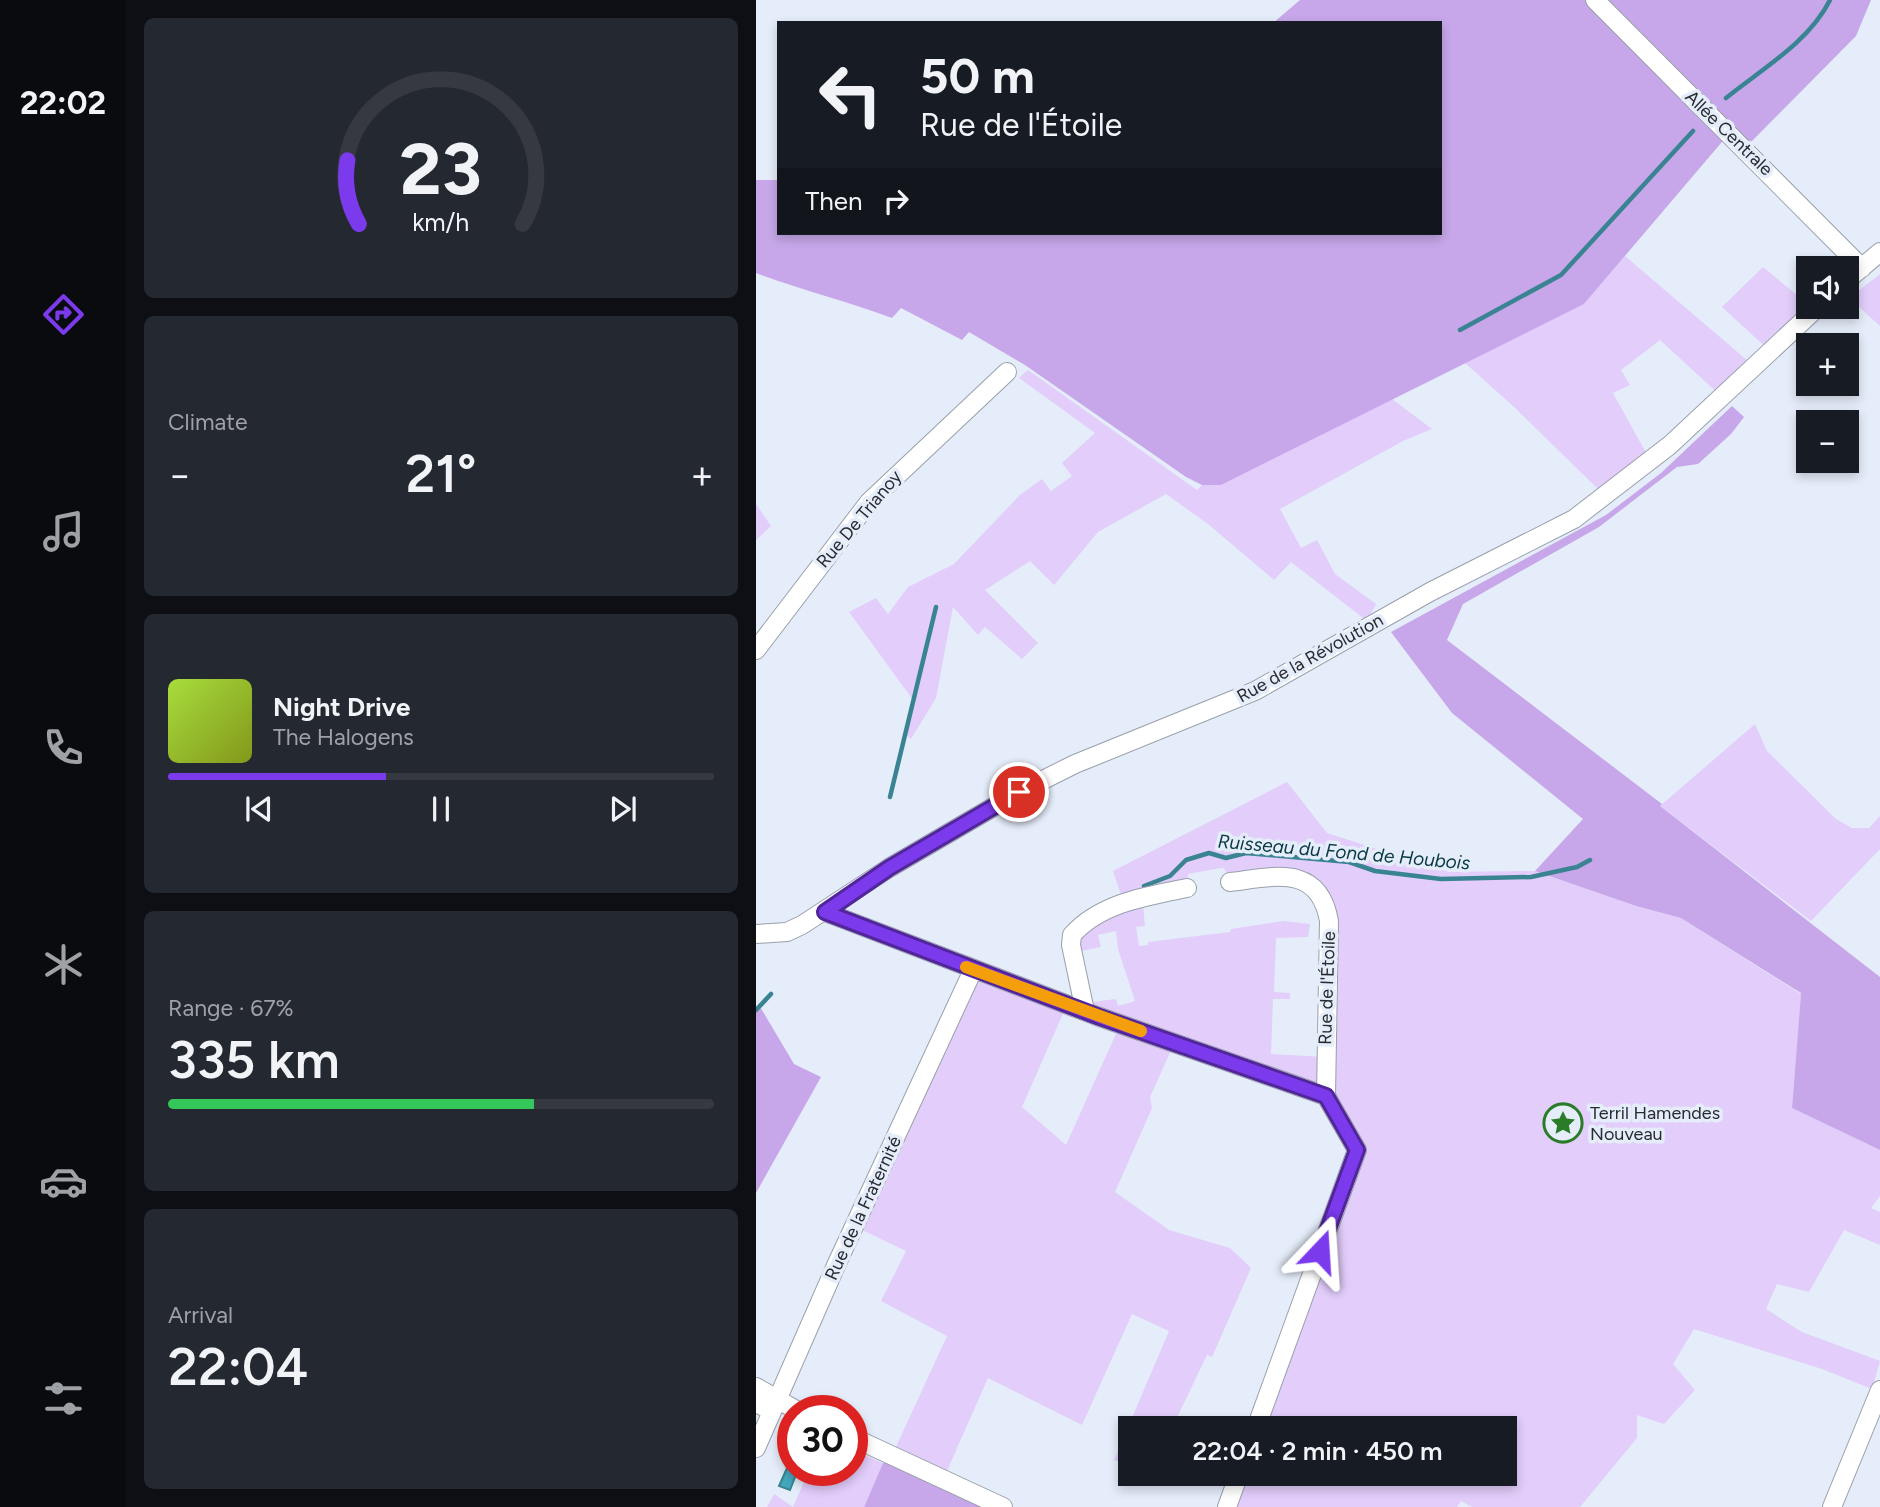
<!DOCTYPE html>
<meta charset="utf-8">
<style>
:root{--surface:#171b24;--page:#242831;--text:#f1f3f6;--muted:#9ea1a6;--line:#363941;--accent:#7c3aed}
body{margin:0;font-family:Figtree,sans-serif;background:var(--page);color:var(--text);height:100vh;display:flex;flex-direction:column;font-size:26px;white-space:nowrap}
*{box-sizing:border-box;margin:0}
p{font-size:23px;color:var(--muted)}
.icon{flex:none;width:38px;height:38px;fill:none;stroke:currentColor;stroke-width:2;stroke-linecap:round;stroke-linejoin:round}
.map{position:relative;flex:1;overflow:hidden}
.drawer{display:flex;flex-direction:column;gap:18px;padding:18px;background:#0d0f14;width:630px}
.drawer>*{flex:none}
.banner{position:absolute;left:21px;top:21px;width:665px;height:214px;border-radius:0px;box-shadow:0 4px 10px #0003;background:#171b24;color:var(--text);overflow:hidden}
.buttons{position:absolute;left:1040px;top:256px;display:grid;gap:14px}
.buttons a{display:grid;place-items:center;width:63px;height:63px;border-radius:0px;background:var(--surface);box-shadow:0 4px 10px #0003;font-size:35px}
.speed{position:absolute;left:21px;top:1395px;display:flex;gap:14px;font-size:35px;font-weight:700;text-align:center}
.speed>*{display:grid;place-content:center;width:91px;height:91px;border-radius:50%;background:var(--surface);box-shadow:0 4px 10px #0003;line-height:1}
.speed .limit{border:10px solid #d22;background:#fff;color:#111}
.pin{position:absolute;display:grid;place-items:center;width:60px;height:60px;color:#fff;margin:-30px;border:4px solid #fff;border-radius:50%;box-shadow:0 2px 7px #0007}
.me{position:absolute;width:77px;margin:-38px;rotate:20deg;stroke-linejoin:round;filter:drop-shadow(0 0 5px #0008)}
.turn{display:flex;align-items:center;gap:24px;height:147px;padding:0 28px;font-size:32px}
.turn .icon{width:91px;height:91px;stroke-width:2.5}
.turn b{display:block;font-size:49px;line-height:60px}
.then{display:flex;align-items:center;height:66px;padding:0 28px;background:#0003;gap:14px;font-size:26px}
.big{font-size:52px;font-weight:600;line-height:1.1}
.drawer .tile{flex:1;display:flex;flex-direction:column;justify-content:center;gap:10px;min-width:0;padding:0 24px;border-radius:10px;background:var(--page)}
.drawer .dial{align-items:center;gap:0}
.dial svg{height:182px;overflow:visible;fill:none;stroke:var(--line);stroke-width:7;stroke-linecap:round;text-anchor:middle}
.dial text{fill:var(--text);stroke:none}
.song{display:flex;align-items:center;gap:21px}
.cover{width:84px;height:84px;border-radius:10px;background:linear-gradient(135deg,hsl(80 70% 55%),hsl(70 70% 35%))}
.played{height:7px;border-radius:4px;background:linear-gradient(90deg,var(--accent) 40%,var(--line) 40%)}
.keys{display:flex;justify-content:space-around;direction:ltr}
.heat{display:flex;justify-content:space-between;align-items:center;font-size:38px;direction:ltr}
.charge{height:10px;border-radius:5px;background:linear-gradient(90deg,#34c759 67%,var(--line) 0)}
.trip{position:absolute;left:362px;top:1416px;width:399px;height:70px;border-radius:0px;background:var(--surface);box-shadow:0 4px 10px #0003;font-weight:600;line-height:70px;text-align:center}
main{display:flex;flex:1;min-height:0}
.dock{display:flex;flex-direction:column;width:126px;justify-content:space-around;align-items:center;background:#090b0e;color:var(--muted)}
.dock .icon{width:49px;height:49px}
.dock .current{color:var(--accent)}
.dock b{font-size:32px;color:var(--text)}
.map>svg:first-child{display:block}
.green{fill:#e2cdfb}
.forest{fill:#c7a7e9}
.water{fill:#42a9bd;stroke:#3a8393;stroke-width:2}
.lines{fill:none;stroke-linecap:round;stroke-linejoin:round}
.stream{stroke:#3a8393;stroke-width:4.5}
.minor-casing{stroke:#98a0ab;stroke-width:20}
.minor{stroke:#fff;stroke-width:18}
.route-casing{stroke:#51269a;stroke-width:18}
.route{stroke:#7c3aed;stroke-width:12}
.slow{stroke:#f59e0b;stroke-width:12}
.labels{text-anchor:middle;dominant-baseline:central;stroke-width:7;stroke-linejoin:round;paint-order:stroke}
.street-label{font-size:18px;fill:#282b30;stroke:#e5edfa}
.poi-label{font-size:18px;fill:#282b30;stroke:#e5edfa;text-anchor:start}
.water-label{font-size:19px;font-style:italic;fill:#093942;stroke:#e5edfa}
</style>
<main>
<nav class="dock">
<b>22:02</b>
<svg class="icon current" aria-label="directions" viewBox="0 0 24 24"><path d="M12 3l9 9-9 9-9-9zM9 14v-3h6M13 9l2 2-2 2"/></svg>
<svg class="icon" aria-label="music" viewBox="0 0 24 24"><path d="M9 18V5l10-2v13"/><circle cx="6" cy="18" r="3"/><circle cx="16" cy="16" r="3"/></svg>
<svg class="icon" aria-label="phone" viewBox="0 0 24 24"><path d="M5 4h4l2 5-3 2q2 4 5 5l2-3 5 2v4C11 20 4 13 5 4z"/></svg>
<svg class="icon" aria-label="climate" viewBox="0 0 24 24"><path d="M12 3v18M4 7l16 10M4 17L20 7"/></svg>
<svg class="icon" aria-label="car" viewBox="0 0 24 24"><path d="M5 17H2v-5l4-1 3-4h7l3 4 3 1v5h-3M9 17h6M6 11h13"/><circle cx="7" cy="17" r="2"/><circle cx="17" cy="17" r="2"/></svg>
<svg class="icon" aria-label="filters" viewBox="0 0 24 24"><path d="M4 7h16M4 17h16"/><circle cx="9" cy="7" r="2"/><circle cx="15" cy="17" r="2"/></svg>
</nav>
<section class="drawer">
<div class="tile dial"><svg viewBox="0 0 100 80">
<path d="M14 69A42 42 0 1 1 86 69"/>
<path d="M14 69A42 42 0 0 1 9 41" stroke="#7c3aed"/>
<text x="50" y="56" font-size="32" font-weight="700">23</text>
<text x="50" y="72" font-size="11">km/h</text>
</svg></div>
<div class="tile"><p>Climate</p>
<div class="heat"><a>−</a><b class="big">21°</b><a>+</a></div>
</div>
<div class="tile">
<div class="song"><i class="cover"></i><div><b>Night Drive</b><p>The Halogens</p></div></div>
<div class="played"></div>
<div class="keys"><svg class="icon" aria-label="previous" viewBox="0 0 24 24"><path d="M18 5L8 12l10 7zM5 5v14"/></svg><svg class="icon" aria-label="pause" viewBox="0 0 24 24"><path d="M8 5v14M16 5v14"/></svg><svg class="icon" aria-label="next" viewBox="0 0 24 24"><path d="M6 5l10 7-10 7zM19 5v14"/></svg></div>
</div>
<div class="tile"><p>Range · 67%</p><b class="big">335 km</b><div class="charge"></div></div>
<div class="tile"><p>Arrival</p><b class="big">22:04</b></div>
</section>
<div class="map">
<svg width="1124" height="1507" viewBox="0 0 1124 1507">
<rect width="100%" height="100%" fill="#e5edfa"/>
<path class="green" d="M 869,256 L 999,367 L 966,397 L 904,340 L 865,370 L 874,385 L 857,393 L 894,460 L 843,490 L 757,406 L 709,363 L 828,304 Z
M 1007,267 L 1042,296 L 1055,314 L 1015,352 L 966,307 Z
M 1124,274 L 1124,326 L 1093,298 Z
M 272,370 L 441,490 L 446,485 L 465,484 L 636,399 L 676,429 L 647,441 L 524,509 L 545,548 L 561,540 L 579,574 L 620,604 L 611,621 L 535,562 L 518,580 L 452,524 L 410,494 L 342,532 L 298,585 L 274,561 L 229,590 L 282,643 L 266,659 L 229,627 L 222,635 L 197,607 L 180,698 L 155,739 L 150,734 L 157,700 L 93,612 L 120,598 L 132,614 L 152,587 L 198,564 L 264,495 L 286,479 L 295,491 L 316,476 L 306,463 L 339,433 L 263,378 Z
M 0,504 L 15,526 L 0,540 Z
M 999,724 L 1011,751 L 1080,819 L 1096,828 L 1113,828 L 1124,816 L 1124,849 L 1055,921 L 904,806 Z
M 531,782 L 571,833 L 693,872 L 779,871 L 880,906 L 925,918 L 1045,994 L 1036,1108 L 1124,1150 L 1124,1196 L 1115,1208 L 1124,1212 L 1124,1245 L 1088,1230 L 1053,1292 L 1021,1284 L 1010,1309 L 1046,1332 L 1124,1361 L 1116,1389 L 1066,1369 L 938,1329 L 917,1364 L 939,1390 L 908,1424 L 881,1415 L 881,1438 L 824,1507 L 716,1507 L 705,1501 L 701,1507 L 466,1507 L 477,1474 L 749,1474 L 749,1428 L 493,1428 L 593,1157 L 584,1113 L 570,1096 L 341,1016 L 336,1002 L 360,999 L 362,1006 L 379,1001 L 362,949 L 360,931 L 342,935 L 345,947 L 320,952 L 321,935 L 354,913 L 387,904 L 389,926 L 380,927 L 383,946 L 392,945 L 392,942 L 474,932 L 475,929 L 528,921 L 554,924 L 552,937 L 520,938 L 518,992 L 534,993 L 534,999 L 517,999 L 515,1054 L 569,1057 L 573,950 L 557,885 L 474,882 L 468,868 L 465,868 L 432,874 L 431,888 L 365,895 L 357,871 Z
M 219,975 L 309,1009 L 266,1107 L 310,1145 L 363,1027 L 417,1046 L 394,1097 L 396,1108 L 359,1192 L 413,1230 L 474,1248 L 495,1268 L 456,1357 L 451,1355 L 416,1428 L 374,1428 L 374,1466 L 358,1460 L 413,1331 L 376,1314 L 326,1425 L 232,1378 L 190,1473 L 139,1449 L 191,1336 L 125,1301 L 150,1251 L 102,1228 Z
M 96,1450 L 127,1463 L 108,1507 L 11,1507 L 18,1494 L 37,1507 L 53,1470 L 96,1470 Z"/>
<path class="forest" d="M 544,0 L 1115,0 L 1100,36 L 994,143 L 971,136 L 828,304 L 465,485 L 446,485 L 430,477 L 269,365 L 213,332 L 206,340 L 145,308 L 136,318 C 91,301 45,290 0,273 L 0,180 L 23,180 L 23,233 L 684,233 L 684,23 L 517,23 Z
M 976,406 L 988,417 L 975,434 L 942,464 L 921,467 L 843,527 L 707,604 L 691,640 L 906,804 L 904,806 L 1124,977 L 1124,1150 L 1036,1108 L 1045,993 L 925,918 L 880,906 L 779,871 L 827,819 L 696,713 L 635,632 L 850,515 L 905,473 Z
M 3,1005 L 38,1064 L 65,1077 L 0,1193 L 0,1007 Z
M 136,1462 L 237,1507 L 108,1507 L 127,1463 Z"/>
<path class="water" d="M 31,1468 L 41,1472 L 34,1490 L 23,1486 Z"/>
<g class="lines">
<path class="stream" d="M 970,98 C 1006,69 1053,42 1074,0
M 704,330 L 805,275 L 937,131
M 134,797 L 180,607
M 388,886 L 414,876 L 430,860 L 453,853 L 470,858 L 490,853 L 593,862 L 619,871 L 685,879 L 775,877 L 821,867 L 834,860
M 0,1010 L 15,994"/>
<g class="minor-casing">
<path id="minor" d="M 839,0 L 1106,268
M 1090,281 L 1124,252
M 0,650 L 113,502 L 251,372
M 474,882 C 517,877 563,863 573,921 L 570,1096
M 69,912 L 341,1016 L 570,1096 L 601,1150 L 500,1428
M 0,934 L 31,932 L 46,925 L 133,868 L 263,792 L 319,764 L 499,691 L 674,592 L 818,519 L 914,445 L 1063,306
M 329,1011 L 315,945 L 316,935 C 344,903 391,896 431,888
M 0,1387 L 40,1410
M 0,1403 L 16,1411
M 96,1437 L 247,1507
M 0,1448 L 82,1261 L 217,970
M 471,1507 L 483,1474
M 1076,1507 L 1124,1390"/>
</g>
<use href="#minor" class="minor"/>
</g>
<g class="lines">
<g class="route-casing">
<path id="route" d="M 263,792 L 133,868 L 69,912 L 341,1016 L 570,1096 L 601,1150 L 564,1251"/>
</g>
<use href="#route" class="route"/>
<path class="slow" d="M 210,967 L 385,1031"/>
</g>
<defs>
<g id="sight-ring" transform="scale(2.0125)"><circle r="9.5" fill="#e5edfa" stroke="#2a7c28" stroke-width="1.5"/><path d="M0-6L1.8-2.2L6-1.7L2.9 1.2L3.7 5.4L0 3.3L-3.7 5.4L-2.9 1.2L-6-1.7L-1.8-2.2Z" fill="#2a7c28"/></g>
</defs>
<g fill-rule="evenodd">
<use href="#sight-ring" x="807" y="1123"/>
</g>
<g class="labels">
<g class="street-label">
<text transform="translate(973 133) rotate(44)">Allée Centrale</text>
<text transform="translate(103 519) rotate(-50)">Rue De Trianoy</text>
<text transform="translate(554 658) rotate(-29)">Rue de la Révolution</text>
<text transform="translate(571 988) rotate(-88)">Rue de l'Étoile</text>
<text transform="translate(107 1208) rotate(-65)">Rue de la Fraternité</text>
</g>
<g class="poi-label">
<text x="834" y="1113">Terril Hamendes<tspan x="834" dy="21">Nouveau</tspan></text>
</g>
<g class="water-label">
<text transform="translate(588 852) rotate(5)">Ruisseau du Fond de Houbois</text>
</g>
</g>
</svg>
<div class="buttons">
<a><svg class="icon" aria-label="sound" viewBox="0 0 24 24"><path d="M4 9h4l5-4v14l-5-4H4zM17 9q2 3 0 6"/></svg></a>
<a>+</a>
<a>−</a>
</div>
<div class="speed"><div class="limit">30</div></div>
<div class="pin" style="left:263px;top:792px;background:#d93025"><svg class="icon" aria-label="arrive" viewBox="0 0 24 24"><path d="M6 21V4h12l-3 4 3 4H6"/></svg></div>
<svg class="me" style="left:564px;top:1251px" viewBox="-20 -20 40 40"><path d="M0-17L14 15 0 8-14 15z" fill="#7c3aed" stroke="#fff" stroke-width="4"/></svg>
<div class="trip">22:04 · 2 min · 450 m</div>
<div class="banner">
<div class="turn"><svg class="icon" aria-label="left" viewBox="0 0 24 24"><path d="M17 20v-9H6M10 6l-5 5 5 5"/></svg><div><b>50 m</b>Rue de l'Étoile</div></div>
<div class="then">Then<svg class="icon" aria-label="right" viewBox="0 0 24 24"><path d="M7 20v-9h11M14 6l5 5-5 5"/></svg></div>
</div>
</div>
</main>
